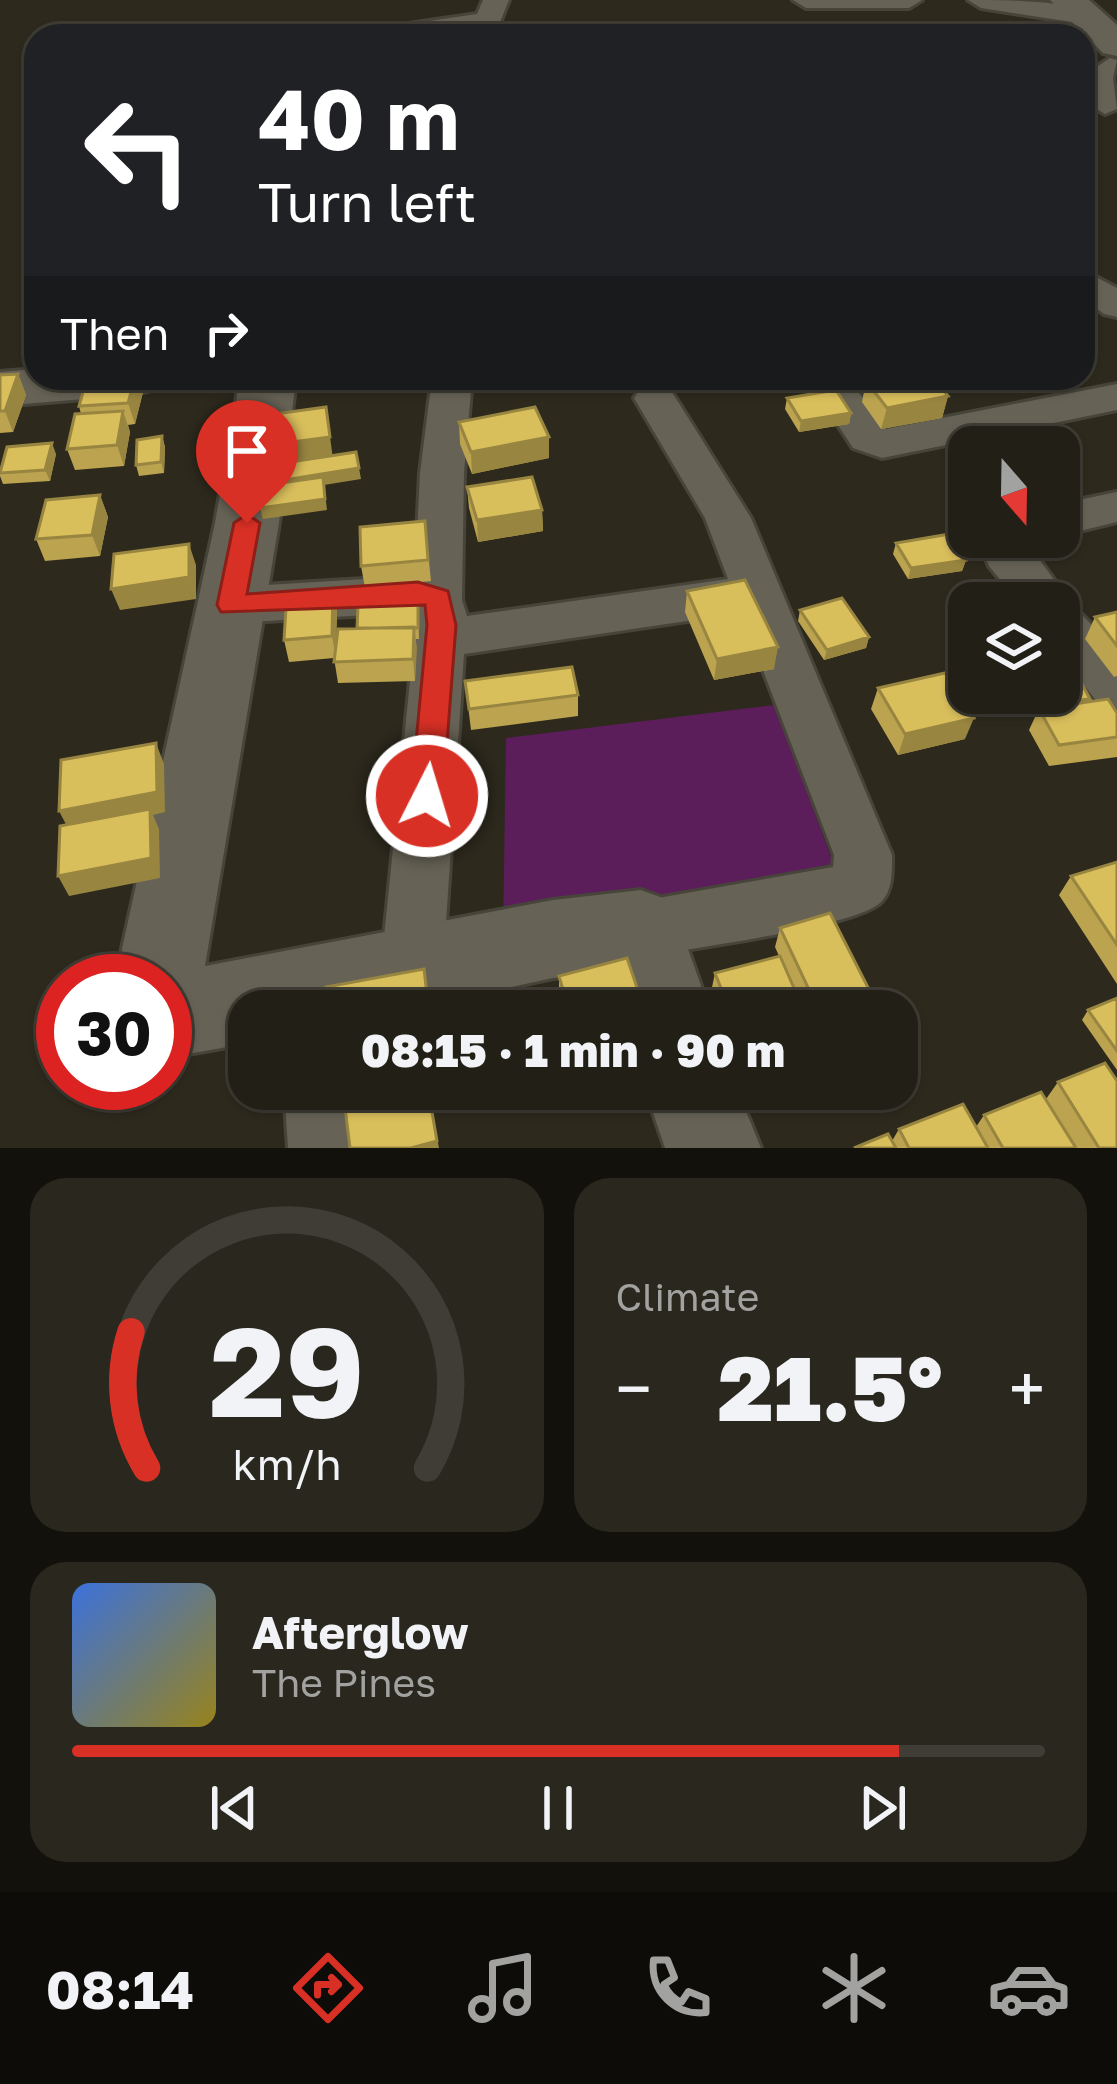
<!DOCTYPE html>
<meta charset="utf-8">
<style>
:root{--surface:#221f16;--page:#2a271f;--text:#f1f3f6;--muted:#a2a2a1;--line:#3f3d35;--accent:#d93025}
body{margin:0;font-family:"Golos Text",sans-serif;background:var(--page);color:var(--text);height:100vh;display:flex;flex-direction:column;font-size:45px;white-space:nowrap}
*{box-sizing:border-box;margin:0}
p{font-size:39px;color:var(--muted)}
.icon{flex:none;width:66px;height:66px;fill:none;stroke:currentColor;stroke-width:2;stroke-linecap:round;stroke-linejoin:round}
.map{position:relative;height:1148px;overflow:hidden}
.side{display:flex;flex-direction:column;gap:30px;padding:30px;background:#13110c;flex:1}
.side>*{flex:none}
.guide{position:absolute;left:24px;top:24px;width:1071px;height:366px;border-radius:36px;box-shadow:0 3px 9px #0004,0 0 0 3px var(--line);background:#202124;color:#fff;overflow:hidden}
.needle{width:78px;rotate:160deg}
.controls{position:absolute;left:948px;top:426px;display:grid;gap:24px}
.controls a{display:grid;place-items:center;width:132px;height:132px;border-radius:24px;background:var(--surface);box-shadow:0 3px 9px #0004,0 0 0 3px var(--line);font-size:60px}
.speed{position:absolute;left:36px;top:954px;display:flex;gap:24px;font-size:60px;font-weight:700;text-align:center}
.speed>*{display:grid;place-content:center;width:156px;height:156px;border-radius:50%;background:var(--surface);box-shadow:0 3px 9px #0004,0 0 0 3px var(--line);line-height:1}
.speed .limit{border:18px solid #d22;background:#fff;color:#111}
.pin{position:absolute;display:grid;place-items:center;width:102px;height:102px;color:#fff;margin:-123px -51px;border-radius:50% 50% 50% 0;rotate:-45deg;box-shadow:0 0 12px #0007}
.pin .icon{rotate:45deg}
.me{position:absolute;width:132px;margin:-66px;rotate:5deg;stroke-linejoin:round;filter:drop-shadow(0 0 9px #0008)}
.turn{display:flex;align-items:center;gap:42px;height:252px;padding:0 36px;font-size:54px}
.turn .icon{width:156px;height:156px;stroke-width:2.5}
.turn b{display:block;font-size:84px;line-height:102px}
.then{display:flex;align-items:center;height:114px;padding:0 36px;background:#0003;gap:24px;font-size:45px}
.big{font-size:90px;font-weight:800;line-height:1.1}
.side .tile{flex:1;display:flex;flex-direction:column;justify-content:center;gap:18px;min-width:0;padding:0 42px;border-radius:36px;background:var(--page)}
.side .dial{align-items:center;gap:0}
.dial svg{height:312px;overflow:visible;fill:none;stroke:var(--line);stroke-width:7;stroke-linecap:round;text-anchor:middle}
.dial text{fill:var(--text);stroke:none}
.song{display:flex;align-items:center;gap:36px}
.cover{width:144px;height:144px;border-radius:18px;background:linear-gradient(135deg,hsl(220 70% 55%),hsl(50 70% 35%))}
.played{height:12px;border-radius:6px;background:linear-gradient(90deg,var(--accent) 85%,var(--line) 85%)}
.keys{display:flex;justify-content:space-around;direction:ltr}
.heat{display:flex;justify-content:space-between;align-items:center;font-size:66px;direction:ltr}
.side .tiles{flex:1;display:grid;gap:30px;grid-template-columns:1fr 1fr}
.tile:last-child{grid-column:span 2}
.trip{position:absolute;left:228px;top:990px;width:690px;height:120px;border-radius:36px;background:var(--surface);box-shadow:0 3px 9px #0004,0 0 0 3px var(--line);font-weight:800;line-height:120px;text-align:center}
.tabs{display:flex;height:192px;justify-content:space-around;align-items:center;background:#0e0c09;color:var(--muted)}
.tabs .icon{width:84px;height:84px}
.tabs .on{color:var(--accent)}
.tabs b{font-size:54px;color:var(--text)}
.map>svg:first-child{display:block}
.water{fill:#5c1e5b}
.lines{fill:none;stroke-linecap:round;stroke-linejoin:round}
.street-casing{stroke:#47443a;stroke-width:6}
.secondary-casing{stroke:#47443a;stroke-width:6}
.street{fill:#666255;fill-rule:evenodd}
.secondary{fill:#666255;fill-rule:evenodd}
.wall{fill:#bba34f}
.shaded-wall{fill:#988540}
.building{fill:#d9be5c;stroke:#988540;stroke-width:3}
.route{fill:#d93025;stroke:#8d1f18;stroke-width:3}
</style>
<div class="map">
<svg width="1117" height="1148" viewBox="0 0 1117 1148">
<rect width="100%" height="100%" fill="#2d291d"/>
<path class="water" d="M 775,705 L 835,868 L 503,936 L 506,738 Z"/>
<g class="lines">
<g class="street-casing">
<path id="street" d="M 483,0 L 509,0 L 498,27 L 439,36 L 367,36 L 381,28 L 477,14 Z
M 793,0 L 922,0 L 909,8 L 806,8 Z
M 968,0 C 1001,0 1075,0 1098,16 L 1085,24 L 981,8 Z
M 1110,58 L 1117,60 L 1113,78 L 1117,109 L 1105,114 L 1090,105 L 1083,76 Z
M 1090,274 L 1117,288 L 1117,317 L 1104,314 L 1083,298 L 1083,276 Z
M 432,378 L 472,378 L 464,473 L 462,600 L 467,616 L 728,579 L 705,518 L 634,398 L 640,389 L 655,385 L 670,389 L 751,518 L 892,855 C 892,870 893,889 882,901 C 860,927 683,949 641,957 L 619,949 L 610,929 L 619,909 L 641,901 L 833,867 L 834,855 L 741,613 L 464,654 L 443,967 L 434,988 L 412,997 L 390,988 L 381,967 L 417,612 L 231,623 L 214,618 L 206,605 L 214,592 L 231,587 L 415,576 L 420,473 Z
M 807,378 L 848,378 L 886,429 L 1117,384 L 1117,410 L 882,458 L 853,448 Z
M 1117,492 L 1117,522 L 1059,536 L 1059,504 Z
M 977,537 L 1023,537 L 1071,603 L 1117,652 L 1117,709 L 1098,703 L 1059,653 L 1059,603 L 1019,603 L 989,566 Z
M 284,1089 L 352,1089 L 358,1148 L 288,1148 Z"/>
</g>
<g class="secondary-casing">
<path id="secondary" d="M 1050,0 L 1089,0 L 1117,25 L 1117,56 L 1103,53 Z
M 36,369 L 36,378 L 159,378 L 151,390 L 131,395 L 0,406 L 0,372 Z
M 240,378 L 296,378 L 279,523 L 205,966 L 553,900 L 641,890 L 671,901 L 710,1011 L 622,1011 L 611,972 L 553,978 L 399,1011 L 249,1011 L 249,1043 L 188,1054 L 165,1045 L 165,981 L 115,981 L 215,523 Z
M 645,1089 L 737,1089 L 761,1148 L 665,1148 Z"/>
</g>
<use href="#street" class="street"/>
<use href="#secondary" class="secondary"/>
</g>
<path class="wall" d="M 18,374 L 26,395 L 13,432 L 0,433 L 0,375 Z
M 87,378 L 141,378 L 144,388 L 135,424 L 128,425 L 130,432 L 124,466 L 75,470 L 67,449 L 81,414 L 79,406 Z
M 866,381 L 948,396 L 942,418 L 881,429 L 862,402 Z
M 787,398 L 851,413 L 849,424 L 799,432 L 785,409 Z
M 459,422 L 549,458 L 472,474 L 460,444 Z
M 162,436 L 165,447 L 164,473 L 139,476 L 136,465 Z
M 56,454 L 50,481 L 3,484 L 0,476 L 0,469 Z
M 467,487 L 542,510 L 543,531 L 478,542 L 469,508 Z
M 100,495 L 108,517 L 100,556 L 45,561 L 36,539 Z
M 425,521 L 431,581 L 365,588 L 361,566 Z
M 896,543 L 966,560 L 962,571 L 908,579 L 893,554 Z
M 333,589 L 337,610 L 336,642 L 357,628 L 418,603 L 419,639 L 416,639 L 415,681 L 338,683 L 334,658 L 289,662 L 284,640 Z
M 687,591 L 774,669 L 714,680 L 685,612 Z
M 800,610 L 869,637 L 866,648 L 824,660 L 798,621 Z
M 1117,612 L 1117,676 L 1114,677 L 1085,639 L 1095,617 Z
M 465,681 L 578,695 L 578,716 L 471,730 Z
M 878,688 L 965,739 L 898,755 L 871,709 Z
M 1015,693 L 1059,693 L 1090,699 L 1089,702 L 1117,713 L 1117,757 L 1049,766 L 1029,730 L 1036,715 L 1026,716 Z
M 1117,862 L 1117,984 L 1059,895 L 1071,876 Z
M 780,928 L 880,1011 L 719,1011 L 711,992 L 715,973 L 779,956 L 775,947 Z
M 559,976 L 645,1011 L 564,1011 L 559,994 Z
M 1117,998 L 1117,1070 L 1082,1020 L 1088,1010 Z
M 1058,1082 L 1117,1148 L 854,1148 L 892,1141 L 899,1129 L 976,1127 L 984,1115 L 1046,1099 Z"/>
<path class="shaded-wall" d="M 18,374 L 26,395 L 13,432 L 5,411 Z
M 135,378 L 141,378 L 144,388 L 135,424 L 128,403 Z
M 948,396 L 942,418 L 881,429 L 887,408 Z
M 326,407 L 333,459 L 281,466 L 277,444 Z
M 123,411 L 130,432 L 124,466 L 117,445 Z
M 851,413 L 849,424 L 799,432 L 801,421 Z
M 162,436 L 165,447 L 164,473 L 161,462 Z
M 549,437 L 549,458 L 472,474 L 471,452 Z
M 52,443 L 56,454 L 50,481 L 45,470 Z
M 359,468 L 361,479 L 324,485 L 327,510 L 263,519 L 260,508 L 269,494 L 266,483 Z
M 100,495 L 108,517 L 100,556 L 92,535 Z
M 542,510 L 543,531 L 478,542 L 477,520 Z
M 189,544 L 196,565 L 196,599 L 120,610 L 111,589 Z
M 966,560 L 962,571 L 908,579 L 911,568 Z
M 333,589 L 337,610 L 336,658 L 332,636 Z
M 414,627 L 417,648 L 415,681 L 413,659 Z
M 869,637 L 866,648 L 824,660 L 827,650 Z
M 778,647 L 774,669 L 714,680 L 717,659 Z
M 974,718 L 965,739 L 898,755 L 905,734 Z
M 156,743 L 164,764 L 165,812 L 153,815 L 159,829 L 160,878 L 69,896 L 58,876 L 70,832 L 59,811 Z
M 428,1089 L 439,1148 L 411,1148 Z"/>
<path class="building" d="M 18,374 L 5,411 L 0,411 L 0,375 Z
M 87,378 L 135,378 L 128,403 L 79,406 Z
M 884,378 L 933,378 L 948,396 L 887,408 L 866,381 Z
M 836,390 L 851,413 L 801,421 L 787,398 Z
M 326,407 L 330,437 L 277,444 L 275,414 Z
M 535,407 L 549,437 L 471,452 L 459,422 Z
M 123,411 L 117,445 L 67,449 L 75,414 Z
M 162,436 L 161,462 L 136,465 L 137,440 Z
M 52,443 L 45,470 L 0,473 L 7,447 Z
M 356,452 L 359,468 L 266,483 L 264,466 Z
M 323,477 L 325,499 L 260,508 L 259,486 Z
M 532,477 L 542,510 L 477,520 L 467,487 Z
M 100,495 L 92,535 L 36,539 L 46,500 Z
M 425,521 L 428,560 L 361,566 L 360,527 Z
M 950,534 L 966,560 L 911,568 L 896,543 Z
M 189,544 L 189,577 L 111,589 L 114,554 Z
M 745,580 L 778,647 L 717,659 L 687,591 Z
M 333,589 L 332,636 L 284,640 L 287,592 Z
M 842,598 L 869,637 L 827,650 L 800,610 Z
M 418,603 L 418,628 L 357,628 L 358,606 Z
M 1117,612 L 1117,646 L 1095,617 Z
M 414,627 L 413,659 L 334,662 L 338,629 Z
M 572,667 L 578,695 L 469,709 L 465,681 Z
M 1074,669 L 1090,699 L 1031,705 L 1025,693 L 1059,693 L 1059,671 Z
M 945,673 L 974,718 L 905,734 L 878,688 Z
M 1108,699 L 1117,713 L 1117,737 L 1059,745 L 1039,709 Z
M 156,743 L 157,792 L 59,811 L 61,760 Z
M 150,809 L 151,858 L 58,876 L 60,826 Z
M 1117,862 L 1117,945 L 1071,876 Z
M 830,913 L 880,1011 L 819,1011 L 780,928 Z
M 780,956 L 804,1011 L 730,1011 L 715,973 Z
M 627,958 L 645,1011 L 569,1011 L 559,976 Z
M 424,969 L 429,1011 L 327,1011 L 326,987 Z
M 1117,998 L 1117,1051 L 1088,1010 Z
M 1105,1063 L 1117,1081 L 1117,1148 L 1099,1148 L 1058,1082 Z
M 353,1089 L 428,1089 L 437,1141 L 411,1148 L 350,1148 L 343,1091 Z
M 1041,1092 L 1076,1148 L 1003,1148 L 984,1115 Z
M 963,1104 L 988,1148 L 909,1148 L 899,1129 Z
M 888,1134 L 896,1148 L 854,1148 Z"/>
<path class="route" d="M 247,514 L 260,523 L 247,594 L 418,582 L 448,591 L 456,625 L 443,796 L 438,806 L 427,810 L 415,806 L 411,796 L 427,625 L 425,605 L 221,612 L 217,605 L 234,523 Z"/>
</svg>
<div class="controls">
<a><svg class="needle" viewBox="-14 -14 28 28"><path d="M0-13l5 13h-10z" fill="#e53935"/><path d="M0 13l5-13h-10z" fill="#a2a2a1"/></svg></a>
<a><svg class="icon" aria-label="layers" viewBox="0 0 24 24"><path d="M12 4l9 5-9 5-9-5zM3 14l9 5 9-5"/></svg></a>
</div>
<div class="speed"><div class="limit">30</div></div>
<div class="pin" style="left:247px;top:523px;background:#d93025"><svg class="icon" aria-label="arrive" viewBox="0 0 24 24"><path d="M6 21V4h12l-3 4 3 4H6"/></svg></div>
<svg class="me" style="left:427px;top:796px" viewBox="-20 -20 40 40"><circle r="17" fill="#d93025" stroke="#fff" stroke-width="3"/><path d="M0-11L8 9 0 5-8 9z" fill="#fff"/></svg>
<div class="trip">08:15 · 1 min · 90 m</div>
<div class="guide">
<div class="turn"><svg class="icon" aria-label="left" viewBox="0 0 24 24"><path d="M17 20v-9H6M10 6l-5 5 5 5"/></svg><div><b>40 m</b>Turn left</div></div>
<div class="then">Then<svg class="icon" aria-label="right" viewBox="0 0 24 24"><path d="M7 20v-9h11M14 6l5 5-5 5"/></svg></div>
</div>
</div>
<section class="side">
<div class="tiles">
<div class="tile dial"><svg viewBox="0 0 100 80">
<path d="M14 69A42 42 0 1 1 86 69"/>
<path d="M14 69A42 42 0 0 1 10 34" stroke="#d93025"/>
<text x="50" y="56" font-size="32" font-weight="700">29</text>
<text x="50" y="72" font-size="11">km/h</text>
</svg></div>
<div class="tile"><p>Climate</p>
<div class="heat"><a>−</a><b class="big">21.5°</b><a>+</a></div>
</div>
<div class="tile">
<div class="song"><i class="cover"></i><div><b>Afterglow</b><p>The Pines</p></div></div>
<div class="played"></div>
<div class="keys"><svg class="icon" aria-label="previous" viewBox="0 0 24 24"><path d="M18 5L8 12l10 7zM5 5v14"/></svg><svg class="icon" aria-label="pause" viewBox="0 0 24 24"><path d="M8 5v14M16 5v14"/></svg><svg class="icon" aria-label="next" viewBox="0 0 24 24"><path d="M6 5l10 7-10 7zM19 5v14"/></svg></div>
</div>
</div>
</section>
<nav class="tabs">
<b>08:14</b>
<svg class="icon on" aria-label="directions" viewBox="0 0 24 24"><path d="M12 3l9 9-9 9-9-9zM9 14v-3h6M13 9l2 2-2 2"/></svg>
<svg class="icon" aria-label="music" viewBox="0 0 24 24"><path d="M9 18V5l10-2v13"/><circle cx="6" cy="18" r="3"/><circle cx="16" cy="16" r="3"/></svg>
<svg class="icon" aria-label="phone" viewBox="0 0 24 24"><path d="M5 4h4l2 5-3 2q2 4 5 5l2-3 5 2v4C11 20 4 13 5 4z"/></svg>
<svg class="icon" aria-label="climate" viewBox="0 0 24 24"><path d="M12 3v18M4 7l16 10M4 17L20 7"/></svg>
<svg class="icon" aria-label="car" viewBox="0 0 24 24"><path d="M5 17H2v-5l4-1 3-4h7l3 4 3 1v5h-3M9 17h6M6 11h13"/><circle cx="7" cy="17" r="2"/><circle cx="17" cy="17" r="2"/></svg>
</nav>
